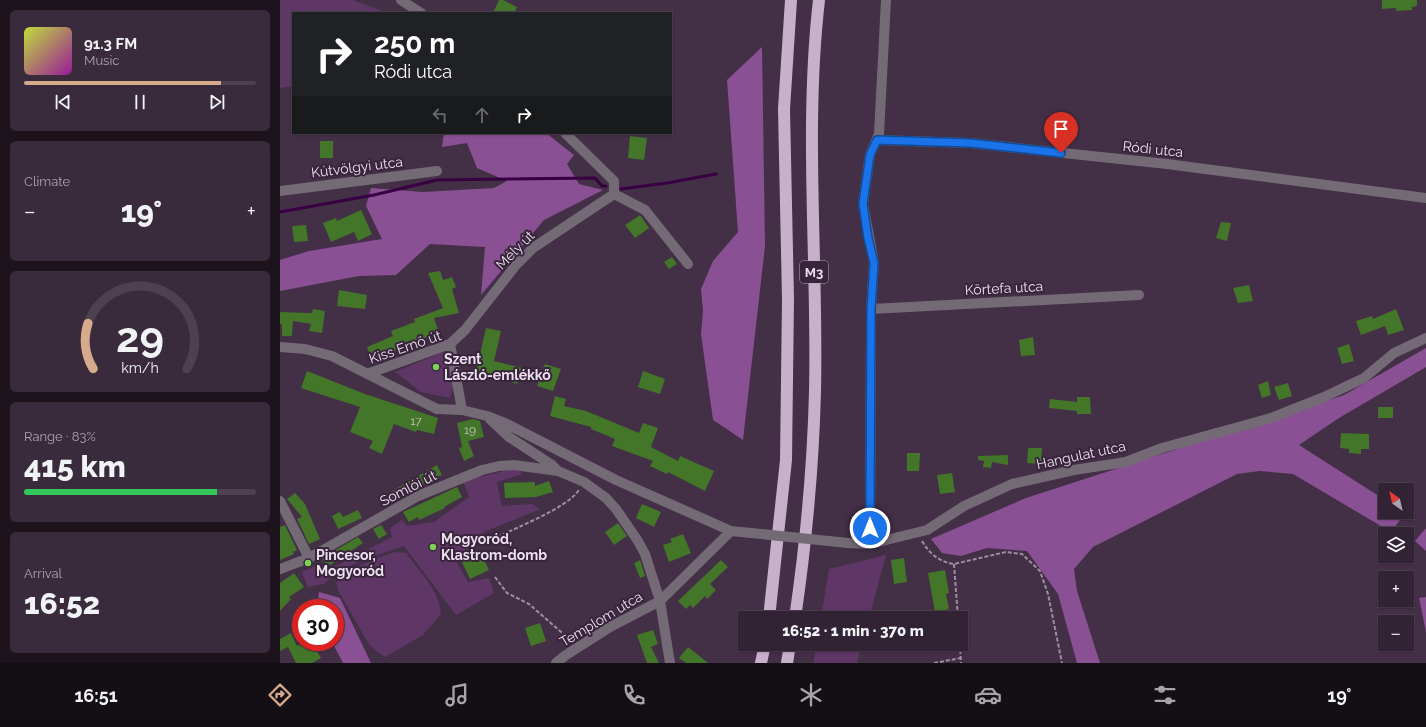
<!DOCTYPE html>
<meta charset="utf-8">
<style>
:root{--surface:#322334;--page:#3a2b3c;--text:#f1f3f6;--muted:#a8a4ac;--line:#4d404f;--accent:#d6ab8b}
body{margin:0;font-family:Raleway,sans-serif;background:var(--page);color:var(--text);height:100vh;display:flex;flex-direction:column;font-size:15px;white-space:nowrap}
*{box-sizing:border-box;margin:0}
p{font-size:13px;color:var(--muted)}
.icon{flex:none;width:22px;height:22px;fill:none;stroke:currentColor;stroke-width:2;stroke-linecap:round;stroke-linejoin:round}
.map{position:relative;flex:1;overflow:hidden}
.sheet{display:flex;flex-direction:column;gap:10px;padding:10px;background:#1c131d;width:280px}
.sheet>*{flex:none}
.hud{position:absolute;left:12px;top:12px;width:380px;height:122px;border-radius:0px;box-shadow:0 1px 3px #0004,0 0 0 1px var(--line);background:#202124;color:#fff;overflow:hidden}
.needle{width:26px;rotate:326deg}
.controls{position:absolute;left:1098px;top:483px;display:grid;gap:8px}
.controls a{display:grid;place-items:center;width:36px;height:36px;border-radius:0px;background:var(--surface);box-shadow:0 1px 3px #0004,0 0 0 1px var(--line);font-size:20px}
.speed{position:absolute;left:12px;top:599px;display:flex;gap:8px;font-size:20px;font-weight:700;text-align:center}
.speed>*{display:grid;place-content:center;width:52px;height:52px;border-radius:50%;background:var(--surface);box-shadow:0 1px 3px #0004,0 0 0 1px var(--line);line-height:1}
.speed .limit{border:6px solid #d22;background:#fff;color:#111}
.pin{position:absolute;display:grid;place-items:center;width:34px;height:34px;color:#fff;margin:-41px -17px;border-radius:50% 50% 50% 0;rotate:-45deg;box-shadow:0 0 4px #0007}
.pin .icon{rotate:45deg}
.me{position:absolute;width:44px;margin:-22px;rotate:0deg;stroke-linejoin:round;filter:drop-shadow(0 0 3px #0008)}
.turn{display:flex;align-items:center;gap:14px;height:84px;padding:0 16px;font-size:18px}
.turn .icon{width:52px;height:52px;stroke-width:2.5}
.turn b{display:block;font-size:28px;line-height:34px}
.lanes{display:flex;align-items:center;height:38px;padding:0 16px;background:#0003;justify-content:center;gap:20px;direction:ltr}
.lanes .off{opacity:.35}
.big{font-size:30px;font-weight:800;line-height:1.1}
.sheet .widget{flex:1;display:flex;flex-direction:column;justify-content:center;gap:6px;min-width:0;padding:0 14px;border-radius:6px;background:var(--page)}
.sheet .dial{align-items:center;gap:0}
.dial svg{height:104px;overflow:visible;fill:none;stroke:var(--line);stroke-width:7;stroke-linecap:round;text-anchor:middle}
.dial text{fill:var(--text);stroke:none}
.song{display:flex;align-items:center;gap:12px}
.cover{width:48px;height:48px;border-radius:6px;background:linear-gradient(135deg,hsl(70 70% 55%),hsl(300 70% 35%))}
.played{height:4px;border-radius:2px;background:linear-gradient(90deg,var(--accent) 85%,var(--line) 85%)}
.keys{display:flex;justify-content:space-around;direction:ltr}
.heat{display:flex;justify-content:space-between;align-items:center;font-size:22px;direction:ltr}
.charge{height:6px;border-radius:3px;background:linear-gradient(90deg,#34c759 83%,var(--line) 0)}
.trip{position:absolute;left:458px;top:611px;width:230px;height:40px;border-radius:0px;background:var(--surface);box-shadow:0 1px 3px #0004,0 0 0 1px var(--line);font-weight:800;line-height:40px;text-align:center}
.tabs{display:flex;height:64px;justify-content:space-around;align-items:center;background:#140e15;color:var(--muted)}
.tabs .icon{width:28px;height:28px}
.tabs .current{color:var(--accent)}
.tabs b{font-size:18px;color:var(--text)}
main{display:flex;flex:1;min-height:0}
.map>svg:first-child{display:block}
.green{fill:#5f3766}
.forest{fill:#8a5094}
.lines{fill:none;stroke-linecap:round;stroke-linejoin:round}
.stream{stroke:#380042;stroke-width:3}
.building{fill:#437629}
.path{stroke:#9f8ea1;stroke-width:2;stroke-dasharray:4 2;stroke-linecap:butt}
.minor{stroke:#746a76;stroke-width:10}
.highway{stroke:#c8afcc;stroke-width:12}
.minor-bridge{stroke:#746a76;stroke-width:10}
.route-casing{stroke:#114b97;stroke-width:10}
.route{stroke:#1a73e8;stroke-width:7}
.poi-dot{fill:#7dd154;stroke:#38253c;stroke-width:1.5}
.labels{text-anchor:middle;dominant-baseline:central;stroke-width:4;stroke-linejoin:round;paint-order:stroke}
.number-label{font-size:12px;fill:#c2c5bd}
.shield{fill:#38253c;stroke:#b6a7b9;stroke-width:1}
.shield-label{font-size:13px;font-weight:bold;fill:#ecdfee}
.street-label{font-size:14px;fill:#ecdfee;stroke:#38253c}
.poi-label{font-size:14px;font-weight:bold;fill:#ecdfee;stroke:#38253c;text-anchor:start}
</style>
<main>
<section class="sheet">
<div class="widget">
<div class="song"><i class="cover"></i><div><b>91.3 FM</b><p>Music</p></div></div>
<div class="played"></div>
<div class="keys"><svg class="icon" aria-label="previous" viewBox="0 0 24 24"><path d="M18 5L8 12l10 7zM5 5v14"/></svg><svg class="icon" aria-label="pause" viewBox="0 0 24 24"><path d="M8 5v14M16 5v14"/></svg><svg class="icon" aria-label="next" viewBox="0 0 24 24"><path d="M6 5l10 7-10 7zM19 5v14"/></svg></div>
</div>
<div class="widget"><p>Climate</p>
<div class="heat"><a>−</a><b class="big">19°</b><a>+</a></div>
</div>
<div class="widget dial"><svg viewBox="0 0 100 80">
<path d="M14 69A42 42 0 1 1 86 69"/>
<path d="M14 69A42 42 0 0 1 10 34" stroke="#d6ab8b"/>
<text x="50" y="56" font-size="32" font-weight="700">29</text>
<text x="50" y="72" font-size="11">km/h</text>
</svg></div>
<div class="widget"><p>Range · 83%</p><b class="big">415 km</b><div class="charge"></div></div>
<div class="widget"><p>Arrival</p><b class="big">16:52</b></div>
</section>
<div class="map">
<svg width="1146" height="663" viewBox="0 0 1146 663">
<rect width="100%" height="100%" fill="#432f46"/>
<path class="green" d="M 0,0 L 73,0 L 107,13 L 13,13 L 13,86 L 0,88 Z
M 163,352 L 175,378 L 170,398 L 141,392 L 115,372 Z
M 236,468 L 243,474 L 217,482 L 222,506 L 252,504 L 260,509 L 204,532 L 176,561 L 188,582 L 209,578 L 214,593 L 176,615 L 124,546 C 101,554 60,565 44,584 L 28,587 L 22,572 L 40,564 L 48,570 L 112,537 L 110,528 L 122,520 L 127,526 L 154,522 L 189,497 L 183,481 Z
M 114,552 L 126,553 C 139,571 160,591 161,614 L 143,635 L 105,657 L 90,646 L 59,592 L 56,583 C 71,566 93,560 114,552 Z
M 606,555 L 589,618 L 541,618 L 549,569 Z
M 537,644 L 582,644 L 577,663 L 533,663 Z"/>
<path class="forest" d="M 482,47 L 485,246 L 463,440 L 433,420 L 421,334 L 423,311 L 421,289 L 433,261 L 458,232 L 447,80 Z
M 164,133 L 266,133 L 294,155 L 287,164 L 299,184 L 323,190 L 264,220 L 201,295 L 205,247 L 150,244 L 116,275 L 79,276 L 0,291 L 0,260 L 29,251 L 102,239 L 86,206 L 91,188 L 143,192 L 214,188 L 227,181 L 197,168 L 187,143 L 162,147 Z
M 1146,348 L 1146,367 L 1059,418 L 1019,445 L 1105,500 L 1105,512 L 1125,513 L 1111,532 L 1013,474 L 980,471 L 957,474 L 813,547 L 794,569 L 797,591 L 820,663 L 797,663 L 778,594 L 747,551 L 707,548 L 681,556 L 662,553 L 651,539 L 746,498 L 1064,395 Z
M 1146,528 L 1146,551 L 1135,541 Z
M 39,592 L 60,598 L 91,663 L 63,663 L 52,642 L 55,642 L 55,608 L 37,608 Z
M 1146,597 L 1146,632 L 1139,598 Z
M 21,611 L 21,629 L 16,627 L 16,612 Z"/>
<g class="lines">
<path class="stream" d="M 341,189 L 387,183 L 436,174
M 0,212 L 94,195 L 157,180 L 315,178 L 322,186 L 326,186"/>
</g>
<path class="building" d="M 219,0 L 223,0 L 237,7 L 234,13 L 213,13 Z
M 1102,0 L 1137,0 L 1137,6 L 1132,7 L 1132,10 L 1116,11 L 1116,8 L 1102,9 Z
M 350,136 L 367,138 L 364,160 L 348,158 Z
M 40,141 L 53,141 L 53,158 L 40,158 Z
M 81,210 L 92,234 L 78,241 L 74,232 L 51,242 L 43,223 L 56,218 L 57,221 Z
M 360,215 L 369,228 L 355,238 L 345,225 Z
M 941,222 L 951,223 L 947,241 L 936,238 Z
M 26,225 L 28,241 L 14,242 L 12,226 Z
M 392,257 L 397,264 L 389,269 L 384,262 Z
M 160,271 L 163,280 L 172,277 L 176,287 L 172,289 L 179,313 L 154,318 L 159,332 L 92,360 L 87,347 L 113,336 L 111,331 L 135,322 L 134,319 L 163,308 L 148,273 Z
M 969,285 L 973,301 L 958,303 L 953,288 Z
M 59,290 L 87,295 L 85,309 L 57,306 Z
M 33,309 L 45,311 L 42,333 L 29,331 L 31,324 L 13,321 L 12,336 L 2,336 L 2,324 L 0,324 L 0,312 L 28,313 L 32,313 Z
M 1116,309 L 1124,330 L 1108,335 L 1105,326 L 1081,335 L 1076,321 L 1092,316 L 1093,319 Z
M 206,328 L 221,331 L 214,361 L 242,368 L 237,384 L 196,372 Z
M 753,337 L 755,355 L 741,356 L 739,340 Z
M 1069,344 L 1074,361 L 1062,364 L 1057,348 Z
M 265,364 L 281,369 L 273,391 L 257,386 Z
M 27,371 L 85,394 L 158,418 L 154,434 L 137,430 L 136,432 L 114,424 L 102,454 L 89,448 L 93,441 L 70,432 L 80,407 L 21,388 Z
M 363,371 L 385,379 L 380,394 L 358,387 Z
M 988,381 L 991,395 L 982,398 L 978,385 Z
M 1008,383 L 1012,396 L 999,400 L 994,387 Z
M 275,396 L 286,399 L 284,406 L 306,411 L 359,433 L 363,423 L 378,428 L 371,447 L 398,461 L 400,456 L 434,471 L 425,491 L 388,472 L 387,474 L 370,466 L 373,461 L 332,446 L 335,439 L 311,429 L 311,427 L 270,416 Z
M 797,397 L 810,397 L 811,414 L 797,414 L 797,411 L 769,408 L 770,399 L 797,402 Z
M 1098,407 L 1113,407 L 1113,418 L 1098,418 Z
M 193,419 L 200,421 L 204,437 L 188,441 L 194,456 L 184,461 L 179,448 L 182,447 L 177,423 Z
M 1061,433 L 1089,434 L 1089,449 L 1081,449 L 1081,454 L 1069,453 L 1069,449 L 1060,448 Z
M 748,448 L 762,448 L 761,464 L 747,463 Z
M 627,453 L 640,453 L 639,471 L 627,471 Z
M 728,455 L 728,465 L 712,462 L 711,468 L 703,467 L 704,461 L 698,460 L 698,456 Z
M 157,465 L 162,475 L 147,481 L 109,504 L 104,496 Z
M 672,473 L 675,492 L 660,494 L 657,475 Z
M 269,481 L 273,492 L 256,497 L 225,498 L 224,483 L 255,482 L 255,486 Z
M 177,487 L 182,497 L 164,507 L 165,508 L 139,520 L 138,517 L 129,522 L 123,512 Z
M 15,493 L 25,504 L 40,539 L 29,544 L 17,519 L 22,517 L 7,499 Z
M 362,504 L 381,512 L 374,527 L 356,518 Z
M 78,510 L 82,518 L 58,529 L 52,516 L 60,512 L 63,517 Z
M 338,523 L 347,536 L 334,545 L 325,532 Z
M 5,525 L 17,550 L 13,552 L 14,554 L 0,560 L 0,527 Z
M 101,525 L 107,534 L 99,539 L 93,529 Z
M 403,534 L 411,553 L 389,562 L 383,545 L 392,542 L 390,539 Z
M 78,537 L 83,543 L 47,567 L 42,558 Z
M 200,551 L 209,570 L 190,579 L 181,560 Z
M 624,558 L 627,582 L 614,584 L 611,560 Z
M 360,560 L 365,576 L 360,578 L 354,563 Z
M 441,560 L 448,567 L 430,584 L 436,590 L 427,599 L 425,596 L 413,608 L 410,605 L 406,609 L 398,601 Z
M 665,570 L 669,593 L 666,594 L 669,609 L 655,612 L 648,573 Z
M 14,573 L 24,587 L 9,597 L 11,599 L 0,611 L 0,583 Z
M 260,623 L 266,641 L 251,646 L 245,628 Z
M 373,630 L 378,644 L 371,647 L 379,663 L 367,663 L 357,635 Z
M 11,633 L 17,646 L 24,642 L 32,642 L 41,658 L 32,663 L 16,663 L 8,647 L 0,651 L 0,639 Z
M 408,647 L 428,663 L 406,663 L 399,658 Z"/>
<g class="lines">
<path class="path" d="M 218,537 C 239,526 287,508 299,490
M 642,541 C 649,553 659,562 674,564 L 726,552 L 742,554 L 760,571 L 768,594 L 782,663
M 674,564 L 678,618
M 215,577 L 227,593 L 249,604 L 288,638 L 297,636
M 680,644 L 681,663
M 654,663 L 681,658"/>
<path class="minor" d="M 121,0 L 141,13
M 597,140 L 690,143 L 887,164 L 1146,198
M 0,191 L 157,171
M 334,194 L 365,210 L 408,264
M 591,309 L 859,295
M 170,344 L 182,410
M 0,347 L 25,349 L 52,356 L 157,409 L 182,410 L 207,416 L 227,424 L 336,480 L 451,531 L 471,533
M 87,374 L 170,344 L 185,330 L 236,265 L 253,248 L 334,194 L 334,181 L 285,133
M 210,419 L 229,437 L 272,465 L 278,471
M 0,501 L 29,558
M 568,543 L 590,544 L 647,530 L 684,506 L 732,484 L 794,470 L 846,462 L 882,448 L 991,418 L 1044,397 L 1084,378 L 1114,353 L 1146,338
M 590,544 L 591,309 L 594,263 L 583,204 L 590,155 L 599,134 L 606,0
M 0,569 L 29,558 L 138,496 L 202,470 L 219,466 L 234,465 L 278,471 L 304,482 L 326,498 L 336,509 L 358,541 L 365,554 L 380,601 L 390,663
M 276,663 L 286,655 L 330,627 L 380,601 L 451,531"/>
<path class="highway" d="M 489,618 L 506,460 L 508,299 L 504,109 L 511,0
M 515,618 C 526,543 533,468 535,392 C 538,261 524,130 539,0
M 481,663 L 485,644
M 507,663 L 510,644"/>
<path class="minor-bridge" d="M 471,533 L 568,543"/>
</g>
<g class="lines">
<g class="route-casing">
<path id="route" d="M 590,528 L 591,310 L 594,263 L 588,238 L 583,204 L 590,155 L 597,140 L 690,143 L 781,153"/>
</g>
<use href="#route" class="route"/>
</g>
<g class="poi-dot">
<circle cx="156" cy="367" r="4"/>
<circle cx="153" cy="547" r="4"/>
<circle cx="28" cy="563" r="4"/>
</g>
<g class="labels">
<g class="number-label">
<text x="136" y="421">17</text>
<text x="190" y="430">19</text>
</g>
<rect class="shield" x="520" y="261" width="28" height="22" rx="3"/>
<g class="shield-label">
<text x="534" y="272">M3</text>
</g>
<g class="street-label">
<text transform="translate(873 149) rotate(6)">Ródi utca</text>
<text transform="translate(77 167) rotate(-7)">Kútvölgyi utca</text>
<text transform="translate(235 250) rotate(-45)">Mély út</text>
<text transform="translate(724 288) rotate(-3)">Körtefa utca</text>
<text transform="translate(125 347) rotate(-19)">Kiss Ernő út</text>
<text transform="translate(801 455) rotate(-12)">Hangulat utca</text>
<text transform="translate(128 488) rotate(-27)">Somlói út</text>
<text transform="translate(321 619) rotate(-31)">Templom utca</text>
</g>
<g class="poi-label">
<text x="164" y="359">Szent<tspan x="164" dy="16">László-emlékkő</tspan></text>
<text x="161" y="539">Mogyoród,<tspan x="161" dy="16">Klastrom-domb</tspan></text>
<text x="36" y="555">Pincesor,<tspan x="36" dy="16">Mogyoród</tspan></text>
</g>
</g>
</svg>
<div class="controls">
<a><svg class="needle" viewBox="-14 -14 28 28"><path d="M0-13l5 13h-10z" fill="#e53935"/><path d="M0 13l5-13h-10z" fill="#a8a4ac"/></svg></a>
<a><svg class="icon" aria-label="layers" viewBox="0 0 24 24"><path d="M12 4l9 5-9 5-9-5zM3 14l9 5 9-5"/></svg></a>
<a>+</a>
<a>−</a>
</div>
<div class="speed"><div class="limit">30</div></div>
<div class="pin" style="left:781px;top:153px;background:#d93025"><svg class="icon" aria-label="arrive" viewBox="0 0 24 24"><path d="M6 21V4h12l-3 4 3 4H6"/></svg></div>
<svg class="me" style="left:590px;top:528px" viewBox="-20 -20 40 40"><circle r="17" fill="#1a73e8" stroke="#fff" stroke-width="3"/><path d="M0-11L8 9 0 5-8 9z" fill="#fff"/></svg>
<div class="trip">16:52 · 1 min · 370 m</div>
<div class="hud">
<div class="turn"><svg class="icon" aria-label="right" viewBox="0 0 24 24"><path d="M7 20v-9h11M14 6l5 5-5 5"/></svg><div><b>250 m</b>Ródi utca</div></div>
<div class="lanes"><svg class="icon off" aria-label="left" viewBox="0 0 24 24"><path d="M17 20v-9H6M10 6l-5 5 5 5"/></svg><svg class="icon off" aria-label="ahead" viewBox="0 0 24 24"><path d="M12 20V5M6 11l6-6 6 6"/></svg><svg class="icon" aria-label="right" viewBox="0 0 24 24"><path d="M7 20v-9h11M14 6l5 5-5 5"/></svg></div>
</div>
</div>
</main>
<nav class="tabs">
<b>16:51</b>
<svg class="icon current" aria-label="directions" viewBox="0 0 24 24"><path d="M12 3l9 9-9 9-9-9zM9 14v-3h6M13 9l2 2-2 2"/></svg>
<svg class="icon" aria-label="music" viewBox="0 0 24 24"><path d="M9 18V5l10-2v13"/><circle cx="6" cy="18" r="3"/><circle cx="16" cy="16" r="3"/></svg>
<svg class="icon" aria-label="phone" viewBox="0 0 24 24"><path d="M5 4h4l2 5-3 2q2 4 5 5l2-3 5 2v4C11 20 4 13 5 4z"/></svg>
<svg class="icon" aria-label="climate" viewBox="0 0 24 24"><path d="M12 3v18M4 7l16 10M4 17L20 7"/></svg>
<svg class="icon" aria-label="car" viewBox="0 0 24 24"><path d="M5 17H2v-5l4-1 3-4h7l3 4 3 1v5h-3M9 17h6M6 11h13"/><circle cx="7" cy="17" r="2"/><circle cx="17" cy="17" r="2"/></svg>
<svg class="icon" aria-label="filters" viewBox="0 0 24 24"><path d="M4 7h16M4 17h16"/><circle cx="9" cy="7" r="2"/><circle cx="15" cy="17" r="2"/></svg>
<b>19°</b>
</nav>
